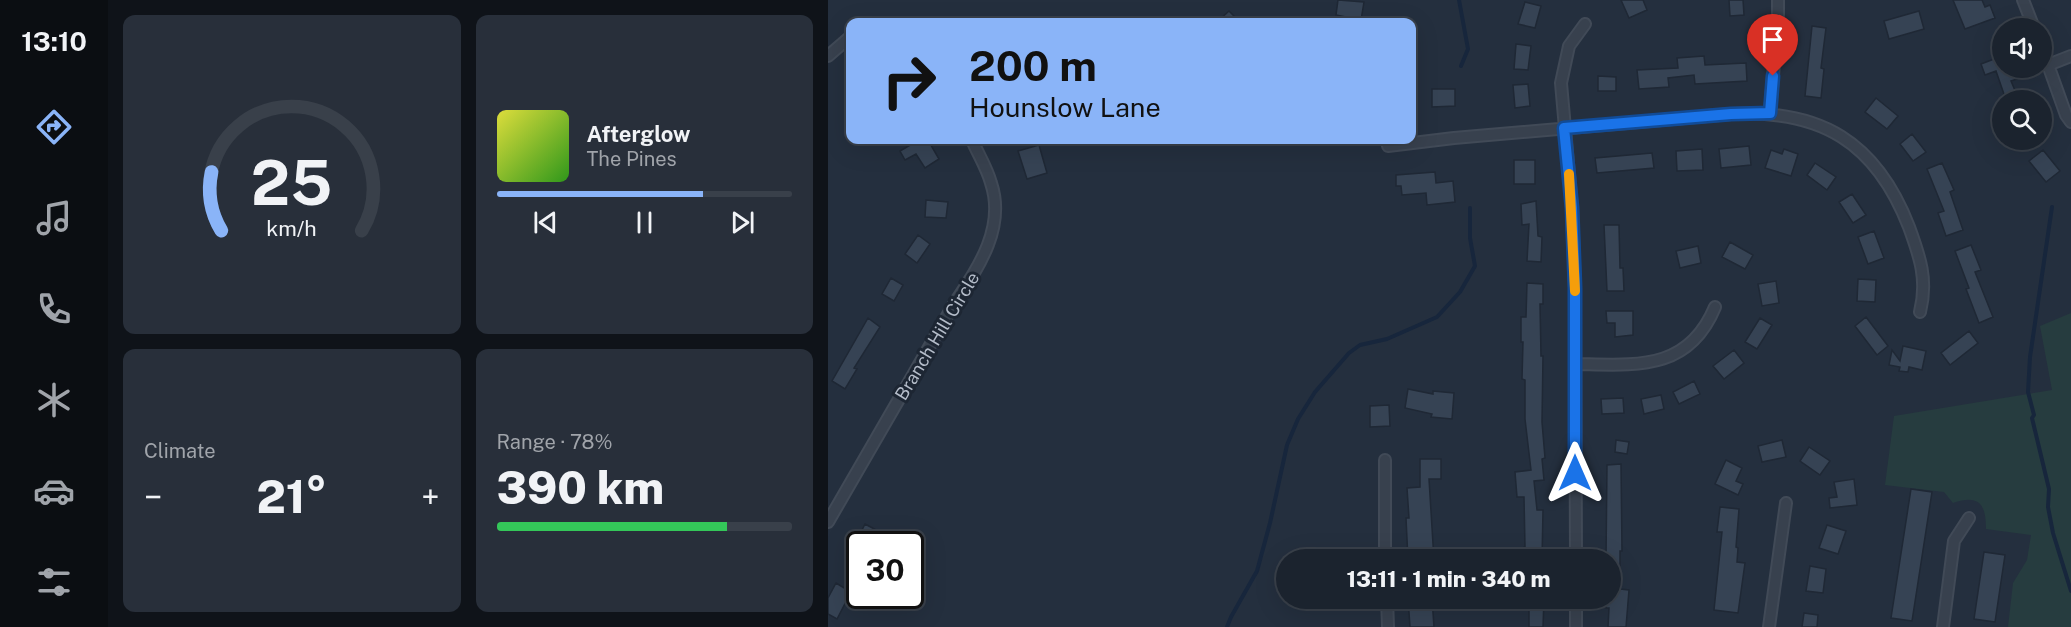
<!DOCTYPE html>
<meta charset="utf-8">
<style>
:root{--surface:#1b232e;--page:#282f3a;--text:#f1f3f6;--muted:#a0a4aa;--line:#39404a;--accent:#8ab4f8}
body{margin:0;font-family:"Public Sans",sans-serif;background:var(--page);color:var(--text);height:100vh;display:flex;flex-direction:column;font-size:22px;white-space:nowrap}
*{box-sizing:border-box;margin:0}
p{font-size:20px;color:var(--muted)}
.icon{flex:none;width:33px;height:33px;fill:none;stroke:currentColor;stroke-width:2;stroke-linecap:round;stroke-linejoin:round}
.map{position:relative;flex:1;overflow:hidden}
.panel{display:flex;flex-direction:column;gap:15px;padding:15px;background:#0f1319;width:720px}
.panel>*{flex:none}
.banner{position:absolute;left:18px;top:18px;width:570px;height:126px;border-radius:12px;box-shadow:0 6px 24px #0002,0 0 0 2px var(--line);background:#8ab4f8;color:#111;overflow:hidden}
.tools{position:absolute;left:1164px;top:18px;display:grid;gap:12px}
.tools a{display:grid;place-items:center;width:60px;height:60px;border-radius:50%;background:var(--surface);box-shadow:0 6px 24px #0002,0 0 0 2px var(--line);font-size:30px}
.speed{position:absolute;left:18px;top:531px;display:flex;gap:12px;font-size:30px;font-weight:700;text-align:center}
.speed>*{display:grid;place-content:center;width:78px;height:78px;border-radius:50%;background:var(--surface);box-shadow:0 6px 24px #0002,0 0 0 2px var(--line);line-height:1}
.speed .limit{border:3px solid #111;border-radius:9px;background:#fff;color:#111}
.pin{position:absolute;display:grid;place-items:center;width:51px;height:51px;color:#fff;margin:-62px -26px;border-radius:50% 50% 50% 0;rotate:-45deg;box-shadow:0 0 6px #0007}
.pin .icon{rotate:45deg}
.me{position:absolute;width:66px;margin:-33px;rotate:0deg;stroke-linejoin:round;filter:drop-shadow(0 0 4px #0008)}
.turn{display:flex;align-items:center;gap:21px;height:126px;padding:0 24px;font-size:27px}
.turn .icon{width:78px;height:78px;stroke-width:2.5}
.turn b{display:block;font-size:42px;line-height:51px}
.big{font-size:45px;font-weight:800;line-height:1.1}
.panel .tile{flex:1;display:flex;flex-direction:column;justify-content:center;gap:9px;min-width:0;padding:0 21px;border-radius:12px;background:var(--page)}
.panel .dial{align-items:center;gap:0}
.dial svg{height:156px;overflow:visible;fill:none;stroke:var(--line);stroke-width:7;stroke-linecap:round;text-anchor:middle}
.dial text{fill:var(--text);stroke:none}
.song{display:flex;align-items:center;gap:18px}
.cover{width:72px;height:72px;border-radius:9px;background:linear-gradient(135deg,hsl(60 70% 55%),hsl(110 70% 35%))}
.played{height:6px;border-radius:3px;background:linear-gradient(90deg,var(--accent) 70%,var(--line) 70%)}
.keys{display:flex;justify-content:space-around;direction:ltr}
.heat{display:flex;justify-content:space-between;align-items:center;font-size:33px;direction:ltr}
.charge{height:9px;border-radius:4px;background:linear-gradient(90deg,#34c759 78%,var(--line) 0)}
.panel .tiles{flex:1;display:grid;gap:15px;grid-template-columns:repeat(2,1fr)}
.trip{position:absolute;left:448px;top:549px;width:345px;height:60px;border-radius:30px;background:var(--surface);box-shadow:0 6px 24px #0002,0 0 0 2px var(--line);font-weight:800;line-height:60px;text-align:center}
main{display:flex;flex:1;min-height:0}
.tab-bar{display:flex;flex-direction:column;width:108px;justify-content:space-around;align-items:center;background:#0b0e12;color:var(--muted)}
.tab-bar .icon{width:42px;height:42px}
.tab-bar .active{color:var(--accent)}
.tab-bar b{font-size:27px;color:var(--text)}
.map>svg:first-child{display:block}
.green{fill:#263c3f}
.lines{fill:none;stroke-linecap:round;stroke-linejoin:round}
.stream{stroke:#17263c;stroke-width:4}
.building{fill:#364354;stroke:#1f2835;stroke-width:1.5}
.street-casing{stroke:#414a57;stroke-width:14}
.street{stroke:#38414e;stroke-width:10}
.route-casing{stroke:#114b97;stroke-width:15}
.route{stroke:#1a73e8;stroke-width:10}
.slow{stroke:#f59e0b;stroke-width:10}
.labels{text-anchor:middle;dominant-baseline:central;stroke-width:6;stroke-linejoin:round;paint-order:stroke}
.street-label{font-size:18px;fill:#b4bcc9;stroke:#1d2633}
</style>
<main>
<nav class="tab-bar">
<b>13:10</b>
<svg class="icon active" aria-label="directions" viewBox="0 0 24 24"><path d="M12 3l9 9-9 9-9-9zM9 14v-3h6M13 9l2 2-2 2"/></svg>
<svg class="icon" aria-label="music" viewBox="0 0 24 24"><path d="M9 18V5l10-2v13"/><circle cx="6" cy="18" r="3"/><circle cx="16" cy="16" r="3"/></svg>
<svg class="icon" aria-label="phone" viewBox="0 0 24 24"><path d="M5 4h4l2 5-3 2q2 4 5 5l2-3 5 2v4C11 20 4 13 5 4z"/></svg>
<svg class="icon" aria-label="climate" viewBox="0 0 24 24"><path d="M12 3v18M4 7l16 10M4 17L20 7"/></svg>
<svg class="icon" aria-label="car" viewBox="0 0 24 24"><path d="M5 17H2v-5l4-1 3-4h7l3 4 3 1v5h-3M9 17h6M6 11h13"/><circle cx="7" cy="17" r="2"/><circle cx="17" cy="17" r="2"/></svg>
<svg class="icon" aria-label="filters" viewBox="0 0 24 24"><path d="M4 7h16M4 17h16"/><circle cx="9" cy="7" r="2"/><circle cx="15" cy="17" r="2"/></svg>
</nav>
<section class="panel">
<div class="tiles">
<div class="tile dial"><svg viewBox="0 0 100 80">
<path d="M14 69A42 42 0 1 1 86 69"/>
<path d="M14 69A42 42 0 0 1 9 39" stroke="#8ab4f8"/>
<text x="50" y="56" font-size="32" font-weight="700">25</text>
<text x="50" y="72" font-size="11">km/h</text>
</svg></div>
<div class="tile">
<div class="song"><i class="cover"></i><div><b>Afterglow</b><p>The Pines</p></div></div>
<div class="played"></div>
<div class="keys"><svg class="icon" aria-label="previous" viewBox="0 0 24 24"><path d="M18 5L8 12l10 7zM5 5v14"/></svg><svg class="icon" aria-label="pause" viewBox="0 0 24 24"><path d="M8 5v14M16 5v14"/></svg><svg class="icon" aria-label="next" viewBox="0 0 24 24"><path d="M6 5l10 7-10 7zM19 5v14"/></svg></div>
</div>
<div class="tile"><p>Climate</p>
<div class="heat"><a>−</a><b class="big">21°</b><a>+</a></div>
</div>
<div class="tile"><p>Range · 78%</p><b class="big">390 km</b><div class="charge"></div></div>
</div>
</section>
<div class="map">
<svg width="1243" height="627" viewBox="0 0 1243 627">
<rect width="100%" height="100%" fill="#242f3e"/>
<path class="green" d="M 1243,313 L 1243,627 L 1180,627 L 1185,583 L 1199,560 L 1203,535 L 1158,529 C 1158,504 1151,494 1125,503 L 1116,492 L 1057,485 L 1066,416 L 1224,390 L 1212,326 Z"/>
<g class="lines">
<path class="stream" d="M 631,0 L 640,49 L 633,66
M 1224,207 L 1202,357 L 1200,392 L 1206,415 L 1204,418 L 1221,489 L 1220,507 L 1225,533 L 1243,591
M 399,627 L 403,617 L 429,571 L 442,523 L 459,445 L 470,419 L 487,392 L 521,353 L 532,345 L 559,339 L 609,317 L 632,292 L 647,266 L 642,238 L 642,208"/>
</g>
<path class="building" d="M 510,0 L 536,2 L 533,20 L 508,15 Z
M 793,0 L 815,0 L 819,10 L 801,18 Z
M 901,0 L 915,0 L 916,15 L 902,16 Z
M 1125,0 L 1154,0 L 1157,7 L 1162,5 L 1167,18 L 1137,29 Z
M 697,2 L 713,6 L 707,28 L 690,24 Z
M 401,11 L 412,22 L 389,22 Z
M 1091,11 L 1096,29 L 1061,39 L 1056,21 Z
M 984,26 L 998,28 L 993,68 L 996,69 L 993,98 L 977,96 Z
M 688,44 L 703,46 L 700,70 L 686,69 Z
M 876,56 L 877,65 L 918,63 L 919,81 L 867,84 L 866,75 L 840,78 L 841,87 L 811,89 L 809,70 L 850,68 L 849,58 Z
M 1174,56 L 1174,68 L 1185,68 L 1189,79 L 1183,81 L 1191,100 L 1178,100 L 1168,71 L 1157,75 L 1153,64 Z
M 770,76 L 788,77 L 788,91 L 770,91 Z
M 700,84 L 702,106 L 687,108 L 685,85 Z
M 604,89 L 627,89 L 627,106 L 604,107 Z
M 1048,98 L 1070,116 L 1059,129 L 1037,112 Z
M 1084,134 L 1098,152 L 1085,161 L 1072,144 Z
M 81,140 L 100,140 L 111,159 L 97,168 L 88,154 L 77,160 L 72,151 L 84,144 Z
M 211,145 L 219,173 L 199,179 L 190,151 Z
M 921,146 L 923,165 L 893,168 L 891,149 Z
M 874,149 L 875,170 L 849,171 L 848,151 Z
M 956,149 L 970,154 L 963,176 L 937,168 L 943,150 L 954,154 Z
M 1215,150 L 1232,171 L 1218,182 L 1201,161 Z
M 824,153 L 826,168 L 769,173 L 767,158 Z
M 686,160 L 707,160 L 707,184 L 686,184 Z
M 987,163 L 1008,177 L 999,190 L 979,175 Z
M 1114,163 L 1126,190 L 1122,192 L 1135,230 L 1118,236 L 1110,213 L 1116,211 L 1099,169 Z
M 607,172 L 608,183 L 625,181 L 627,202 L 599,205 L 598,193 L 574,195 L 573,186 L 568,186 L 568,175 Z
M 1024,194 L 1038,215 L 1025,223 L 1011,202 Z
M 98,200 L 120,202 L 118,218 L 97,217 Z
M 708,201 L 710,236 L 714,237 L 713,262 L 699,261 L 701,224 L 694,225 L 693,204 Z
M 776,225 L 791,225 L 792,268 L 795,268 L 796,291 L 779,291 Z
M 1046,231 L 1056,258 L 1040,264 L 1030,237 Z
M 90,235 L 102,244 L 89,263 L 77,254 Z
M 902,242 L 925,255 L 917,269 L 894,257 Z
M 1143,245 L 1153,270 L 1147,272 L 1165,317 L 1151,323 L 1138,289 L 1141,288 L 1127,251 Z
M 870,246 L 873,263 L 852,268 L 848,251 Z
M 63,278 L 75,285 L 66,301 L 54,294 Z
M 1030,279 L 1048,280 L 1047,302 L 1029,301 Z
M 948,281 L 951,303 L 934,306 L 930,284 Z
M 699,283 L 715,284 L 715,304 L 712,304 L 713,356 L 715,356 L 714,422 L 717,458 L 714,459 L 716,480 L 706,481 L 709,510 L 715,510 L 714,560 L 695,560 L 694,548 L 697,547 L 696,497 L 689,497 L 687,472 L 703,470 L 697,419 L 697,380 L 694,379 L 695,342 L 693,342 L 693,317 L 698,317 Z
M 778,311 L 805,311 L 805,335 L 787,337 L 787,323 L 779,323 Z
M 1038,317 L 1060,346 L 1049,355 L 1027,326 Z
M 40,318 L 52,327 L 26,368 L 29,369 L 17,389 L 4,381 Z
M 932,318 L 944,325 L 929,349 L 917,342 Z
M 1141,331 L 1150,343 L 1122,365 L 1113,353 Z
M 1075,346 L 1098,351 L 1094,370 L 1081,367 L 1080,372 L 1071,371 L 1072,367 L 1061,365 L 1064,350 L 1072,361 Z
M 906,350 L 916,363 L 896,379 L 885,366 Z
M 866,381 L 872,394 L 851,404 L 845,392 Z
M 580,389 L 605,394 L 605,391 L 626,393 L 624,419 L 603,417 L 604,414 L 577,408 Z
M 833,395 L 836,409 L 816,414 L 813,399 Z
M 795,398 L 796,413 L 774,414 L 773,399 Z
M 561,405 L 562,426 L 542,427 L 542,406 Z
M 788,440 L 801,442 L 799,454 L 787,452 Z
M 954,440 L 958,457 L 934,462 L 930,446 Z
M 981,447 L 1002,461 L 992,475 L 972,461 Z
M 592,459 L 613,459 L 613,479 L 601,479 L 606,560 L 580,560 L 578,518 L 581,518 L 579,488 L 592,487 Z
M 898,460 L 914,468 L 908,481 L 915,484 L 910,495 L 887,484 Z
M 793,464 L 794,551 L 792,551 L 792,569 L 783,569 L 783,560 L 778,560 L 779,465 Z
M 1026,479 L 1029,505 L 1002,508 L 1001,498 L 1009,497 L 1006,482 Z
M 1083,489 L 1104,492 L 1084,621 L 1063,618 Z
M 892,507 L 911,509 L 908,547 L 910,548 L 909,562 L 917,563 L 910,613 L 886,610 L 894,532 L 889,532 Z
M 37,524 L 52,532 L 45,544 L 32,544 L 32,563 L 20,558 Z
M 999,525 L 1018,531 L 1010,554 L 991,548 Z
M 1156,552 L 1177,555 L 1167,622 L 1146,619 Z
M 982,566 L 998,569 L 995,593 L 978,591 Z
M 8,583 L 23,592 L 9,619 L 0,614 L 0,598 Z
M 783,588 L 801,590 L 798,627 L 780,627 L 781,608 L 778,608 L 778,598 L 783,598 Z
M 580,598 L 604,598 L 606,627 L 582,627 Z
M 701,598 L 716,598 L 715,627 L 701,627 Z
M 976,613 L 990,615 L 989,627 L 974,627 Z"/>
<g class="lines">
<g class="street-casing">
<path id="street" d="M 1195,0 L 1206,28
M 1214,48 L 1238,115 L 1243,122
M 0,56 L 22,37
M 1220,65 L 1243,56
M 942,113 L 950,15 L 950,0
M 560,146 L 626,138 L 903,114 C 993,109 1048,142 1081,227 C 1092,257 1100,280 1092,312
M 747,364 C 807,365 860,372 887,307
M 0,522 L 126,304 C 150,268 178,228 163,183 C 159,168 150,154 144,140
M 557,560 L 557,460
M 748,560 L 747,288 L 744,208 L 733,83 L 741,46 L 757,24
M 559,598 L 560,627
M 748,598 L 748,627
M 941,627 L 958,503
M 1115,627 L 1126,541 L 1141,518"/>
</g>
<use href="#street" class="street"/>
</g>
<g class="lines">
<g class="route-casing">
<path id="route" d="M 747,473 L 747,288 L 744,208 L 736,128 L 903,114 L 942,113 L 945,76"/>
</g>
<use href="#route" class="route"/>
<path class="slow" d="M 741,174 L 747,291"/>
</g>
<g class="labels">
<g class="street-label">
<text transform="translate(109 336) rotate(-59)">Branch Hill Circle</text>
</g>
</g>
</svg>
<div class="tools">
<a><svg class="icon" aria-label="sound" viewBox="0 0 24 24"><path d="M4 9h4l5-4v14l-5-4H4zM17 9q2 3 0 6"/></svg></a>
<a><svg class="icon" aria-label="search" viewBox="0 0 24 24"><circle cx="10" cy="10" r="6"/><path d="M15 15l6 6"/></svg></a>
</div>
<div class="speed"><div class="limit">30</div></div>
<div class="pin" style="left:945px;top:76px;background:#d93025"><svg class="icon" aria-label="arrive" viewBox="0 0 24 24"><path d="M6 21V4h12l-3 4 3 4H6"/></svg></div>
<svg class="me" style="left:747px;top:473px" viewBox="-20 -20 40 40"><path d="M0-17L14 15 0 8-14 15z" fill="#1a73e8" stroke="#fff" stroke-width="4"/></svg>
<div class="trip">13:11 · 1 min · 340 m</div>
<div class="banner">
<div class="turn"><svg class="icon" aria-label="right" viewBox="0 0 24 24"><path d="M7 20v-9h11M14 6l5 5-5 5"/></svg><div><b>200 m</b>Hounslow Lane</div></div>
</div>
</div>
</main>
